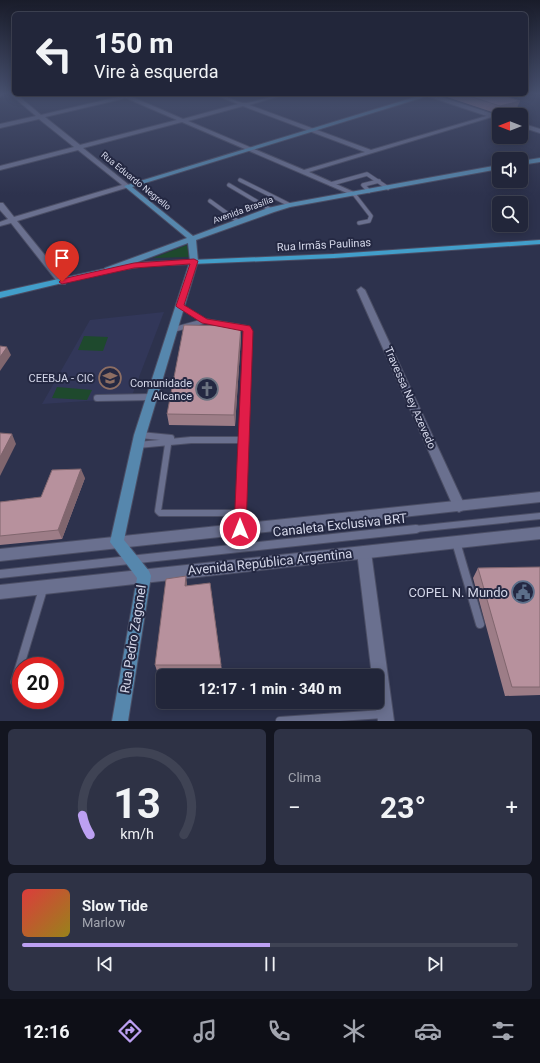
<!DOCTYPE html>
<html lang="pt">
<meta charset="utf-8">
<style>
:root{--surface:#22263a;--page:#2e3245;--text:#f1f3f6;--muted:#a2a5af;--line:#3f4354;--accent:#bca0f2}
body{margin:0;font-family:Roboto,sans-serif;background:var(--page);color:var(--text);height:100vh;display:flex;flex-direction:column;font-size:15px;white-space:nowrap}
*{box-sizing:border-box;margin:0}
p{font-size:13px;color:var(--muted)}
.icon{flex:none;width:22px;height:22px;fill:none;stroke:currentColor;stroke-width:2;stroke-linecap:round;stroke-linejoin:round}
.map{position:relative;height:721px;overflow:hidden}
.details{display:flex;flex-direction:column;gap:8px;padding:8px;background:#131520;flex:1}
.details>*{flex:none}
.hud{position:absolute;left:12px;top:12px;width:516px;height:84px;border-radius:6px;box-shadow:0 2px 10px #0003,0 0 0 1px var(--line);background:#22263a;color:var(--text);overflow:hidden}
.needle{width:26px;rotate:270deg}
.buttons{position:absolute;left:492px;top:108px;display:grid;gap:8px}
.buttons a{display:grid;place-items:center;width:36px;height:36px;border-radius:6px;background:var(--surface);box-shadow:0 2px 10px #0003,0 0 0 1px var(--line);font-size:20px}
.speed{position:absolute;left:12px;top:657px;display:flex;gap:8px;font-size:20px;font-weight:700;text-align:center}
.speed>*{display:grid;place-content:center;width:52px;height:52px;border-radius:50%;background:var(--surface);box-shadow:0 2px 10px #0003,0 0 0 1px var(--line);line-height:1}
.speed .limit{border:6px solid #d22;background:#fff;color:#111}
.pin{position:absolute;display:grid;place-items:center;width:34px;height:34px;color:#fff;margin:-41px -17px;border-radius:50% 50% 50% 0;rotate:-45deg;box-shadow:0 0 4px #0007}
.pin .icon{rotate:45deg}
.me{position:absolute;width:44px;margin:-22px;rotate:0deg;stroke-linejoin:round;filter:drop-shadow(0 0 3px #0008)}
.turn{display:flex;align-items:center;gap:14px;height:84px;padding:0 16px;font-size:18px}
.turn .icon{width:52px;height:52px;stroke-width:2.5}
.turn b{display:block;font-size:28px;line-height:34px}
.big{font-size:30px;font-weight:700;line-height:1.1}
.details .card{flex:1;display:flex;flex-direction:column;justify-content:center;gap:6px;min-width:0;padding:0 14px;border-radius:6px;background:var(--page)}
.details .dial{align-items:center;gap:0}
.dial svg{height:104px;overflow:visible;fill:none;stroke:var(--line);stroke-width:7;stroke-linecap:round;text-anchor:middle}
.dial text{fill:var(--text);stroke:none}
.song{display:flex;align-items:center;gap:12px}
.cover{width:48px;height:48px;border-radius:6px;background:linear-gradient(135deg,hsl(0 70% 55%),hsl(50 70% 35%))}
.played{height:4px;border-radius:2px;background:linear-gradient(90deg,var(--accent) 50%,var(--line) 50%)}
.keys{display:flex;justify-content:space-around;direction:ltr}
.heat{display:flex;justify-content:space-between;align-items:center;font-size:22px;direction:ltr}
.details .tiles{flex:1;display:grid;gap:8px;grid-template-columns:1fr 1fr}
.card:last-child{grid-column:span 2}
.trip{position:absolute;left:156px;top:669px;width:228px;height:40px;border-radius:6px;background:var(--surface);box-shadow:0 2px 10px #0003,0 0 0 1px var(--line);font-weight:700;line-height:40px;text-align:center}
.tab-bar{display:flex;height:64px;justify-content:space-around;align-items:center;background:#0e0f17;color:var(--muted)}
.tab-bar .icon{width:28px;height:28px}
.tab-bar .selected{color:var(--accent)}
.tab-bar b{font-size:18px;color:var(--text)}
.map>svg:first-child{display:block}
.built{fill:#323759}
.green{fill:#1e492d}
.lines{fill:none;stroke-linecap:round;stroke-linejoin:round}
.service-far3-casing{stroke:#4b4e65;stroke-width:5}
.service-far2-casing{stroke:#4b4e65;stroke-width:6}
.service-far1-casing{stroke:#4b4e65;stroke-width:8}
.service-casing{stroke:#4b4e65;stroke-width:10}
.minor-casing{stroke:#4b4e65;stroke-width:2}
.tertiary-casing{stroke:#4b4e65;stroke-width:2}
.secondary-casing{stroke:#4b4e65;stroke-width:2}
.primary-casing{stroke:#4b4e65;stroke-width:2}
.service-far3{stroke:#6a708f;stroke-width:3.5}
.service-far2{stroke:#6a708f;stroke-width:4.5}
.service-far1{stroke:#6a708f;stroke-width:6}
.service{stroke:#6a708f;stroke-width:8}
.minor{fill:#6a708f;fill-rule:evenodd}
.tertiary{fill:#6a708f;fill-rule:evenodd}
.secondary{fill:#5687ad;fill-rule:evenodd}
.primary{fill:#429eca;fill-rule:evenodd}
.wall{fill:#9d7d87}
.shaded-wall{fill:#80666e}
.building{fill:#b7919d;stroke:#80666e}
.route{fill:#e11d48;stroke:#92132f}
.labels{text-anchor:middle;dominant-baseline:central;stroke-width:4;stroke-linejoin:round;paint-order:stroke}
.far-street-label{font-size:9px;fill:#d4d7e9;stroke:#242842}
.street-label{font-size:11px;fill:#d4d7e9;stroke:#242842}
.poi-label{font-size:11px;fill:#d4d7e9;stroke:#242842;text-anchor:end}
.near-street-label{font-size:13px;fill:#d4d7e9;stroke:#242842}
.near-poi-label{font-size:13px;fill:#d4d7e9;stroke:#242842;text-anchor:end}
</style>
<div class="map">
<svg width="540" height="721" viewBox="0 0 540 721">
<rect width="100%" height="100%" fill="#2d324d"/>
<path class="built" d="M 164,312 L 131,398 L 42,404 L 90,320 Z"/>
<path class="green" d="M 187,245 L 189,257 L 153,258 Z
M 84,336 L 108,337 L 103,351 L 78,350 Z
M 57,387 L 92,390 L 87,400 L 52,398 Z"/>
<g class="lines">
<g class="service-far3-casing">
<path id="service-far3" d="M 240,180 L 290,205
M 331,184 L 367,174 L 388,188
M 229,185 L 271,210
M 369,191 L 363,185 L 379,181
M 354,194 L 371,216 L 369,221 L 359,223
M 210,201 L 239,222"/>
</g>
<g class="service-far2-casing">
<path id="service-far2" d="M 180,306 L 205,321 L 247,328 L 246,380
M 172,330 L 205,321"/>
</g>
<g class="service-far1-casing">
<path id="service-far1" d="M 97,398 L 151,397
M 140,435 L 171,438
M 169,438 L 158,511 L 160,513 L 240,513
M 138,445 L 191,440 L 244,440 L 246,379
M 240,529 L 244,440
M 406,530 L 540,516"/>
</g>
<g class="service-casing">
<path id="service" d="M 456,542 L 480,624
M 0,574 L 416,529
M 15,682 L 43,589
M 280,721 L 383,714"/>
</g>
<g class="minor-casing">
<path id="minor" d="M 0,94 L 3,94 L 3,95 L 0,97 Z
M 10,94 L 16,94 L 41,115 L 122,96 L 118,94 L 141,94 L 132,97 L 183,119 L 238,104 L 213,94 C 224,94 233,101 243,103 C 252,104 274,94 287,94 L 249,105 L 371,150 L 490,115 L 495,116 L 309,172 L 356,193 L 357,194 L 354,196 L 182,122 L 83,148 L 129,185 L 129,187 L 17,221 L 65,280 L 66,282 L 65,284 L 59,284 L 11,223 L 0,226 L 0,222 L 8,219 L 0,210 L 0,203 L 3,203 L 14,217 L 122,185 L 78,150 L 0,170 L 0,166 L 74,147 L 39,119 L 0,128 L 0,124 L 36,116 ZM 126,98 L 177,120 L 80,145 L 45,117 ZM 243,106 L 365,152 L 304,170 L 188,121 Z
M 361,287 L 365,290 L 465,506 L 463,510 L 459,512 L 455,510 L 453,506 L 357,290 Z
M 364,546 L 369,548 L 371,552 L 394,721 L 378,721 L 375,702 L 377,702 L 377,676 L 372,676 L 357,552 L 359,548 Z"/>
</g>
<g class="tertiary-casing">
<path id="tertiary" d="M 427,94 L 432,94 L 499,116 L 499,120 L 427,96 Z
M 521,123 L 540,129 L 540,133 L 521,127 Z
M 540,492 L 540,502 L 0,561 L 0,549 Z
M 540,527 L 540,539 L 0,599 L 0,585 Z"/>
</g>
<g class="secondary-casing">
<path id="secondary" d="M 425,94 L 434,94 L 132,187 L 193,236 L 268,208 L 290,203 L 499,165 L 499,169 L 290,207 L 274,212 L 196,240 L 198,261 L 146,435 L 124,540 L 149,571 L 151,576 L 128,721 L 112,721 L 137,578 L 110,542 L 134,435 L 190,261 L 188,243 L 111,272 L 105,272 L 104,270 L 105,268 L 187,238 L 124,186 Z
M 540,158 L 540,162 L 521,165 L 521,161 Z"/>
</g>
<g class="primary-casing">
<path id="primary" d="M 540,240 L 540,244 L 334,258 L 145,266 L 108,272 L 0,298 L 0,292 L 108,268 L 145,262 L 334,254 Z"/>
</g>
<use href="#service-far3" class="service-far3"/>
<use href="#service-far2" class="service-far2"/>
<use href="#service-far1" class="service-far1"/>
<use href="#service" class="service"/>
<use href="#minor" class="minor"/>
<use href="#tertiary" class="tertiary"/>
<use href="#secondary" class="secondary"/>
<use href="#primary" class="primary"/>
</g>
<path class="wall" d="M 438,94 L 500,94 L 517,108 L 498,114 Z
M 241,326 L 241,337 L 235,426 L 169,425 L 167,414 Z
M 85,478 L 62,539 L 0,545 L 0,502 L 41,497 Z
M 540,567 L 540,695 L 505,696 L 473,578 L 478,568 Z
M 187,583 L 187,586 L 210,583 L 222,671 L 157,671 L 155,665 Z"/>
<path class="shaded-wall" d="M 520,101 L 517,108 L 498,114 L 500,106 Z
M 241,326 L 241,337 L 235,426 L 234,415 Z
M 7,347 L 11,355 L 0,371 L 0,357 Z
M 12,434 L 16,444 L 0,476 L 0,457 Z
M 81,469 L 85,478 L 62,539 L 58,530 Z
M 186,576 L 187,583 L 186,593 L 185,586 Z"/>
<path class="building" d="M 463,94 L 500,94 L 520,101 L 500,106 Z
M 184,325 L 241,326 L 234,415 L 167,414 Z
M 0,346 L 7,347 L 0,357 Z
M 0,433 L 12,434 L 0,457 Z
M 81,469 L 58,530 L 0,536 L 0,502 L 41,497 L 52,470 Z
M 540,567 L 540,687 L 512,687 L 478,568 Z
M 186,576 L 185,586 L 210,583 L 221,665 L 155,665 L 166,579 Z"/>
<linearGradient id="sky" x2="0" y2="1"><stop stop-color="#191c2a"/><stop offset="0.48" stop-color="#464f6d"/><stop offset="1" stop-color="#464f6d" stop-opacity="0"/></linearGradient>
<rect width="540" height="195" fill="url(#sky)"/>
<path class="route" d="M 194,259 L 198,261 L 184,305 L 207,319 L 250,326 L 253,331 L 246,529 L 244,533 L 240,534 L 236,533 L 234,529 L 243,331 L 202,323 L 177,307 L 176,306 L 190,264 L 134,268 L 62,284 L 59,282 L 62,279 L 134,263 Z"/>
<defs>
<g id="school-ring" transform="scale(1.15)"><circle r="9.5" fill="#242842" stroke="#8d6e63" stroke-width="1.5"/><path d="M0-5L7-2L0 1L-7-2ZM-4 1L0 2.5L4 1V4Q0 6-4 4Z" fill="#8d6e63"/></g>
<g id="church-ring" transform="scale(1.15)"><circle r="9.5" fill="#242842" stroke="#6b7280" stroke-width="1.5"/><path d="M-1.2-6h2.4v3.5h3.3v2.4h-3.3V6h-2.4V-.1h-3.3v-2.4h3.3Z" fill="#6b7280"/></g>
<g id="civic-ring" transform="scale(1.15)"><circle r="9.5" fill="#242842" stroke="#5c6f8a" stroke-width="1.5"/><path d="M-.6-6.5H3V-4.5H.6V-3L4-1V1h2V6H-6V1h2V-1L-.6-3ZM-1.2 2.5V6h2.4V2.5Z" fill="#5c6f8a"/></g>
</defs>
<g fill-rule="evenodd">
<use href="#school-ring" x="110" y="378"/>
<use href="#church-ring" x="207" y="389"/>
<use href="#civic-ring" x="523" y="592"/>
</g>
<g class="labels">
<g class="far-street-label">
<text transform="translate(136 181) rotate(39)">Rua Eduardo Negrello</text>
<text transform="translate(243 210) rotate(-20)">Avenida Brasília</text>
</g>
<g class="street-label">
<text transform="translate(324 245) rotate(-3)">Rua Irmãs Paulinas</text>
<text transform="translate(410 398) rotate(66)">Travessa Ney Azevedo</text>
</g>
<g class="poi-label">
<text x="94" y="378">CEEBJA - CIC</text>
<text x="192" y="383">Comunidade<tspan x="192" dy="13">Alcance</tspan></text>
</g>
<g class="near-street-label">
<text transform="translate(340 525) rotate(-6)">Canaleta Exclusiva BRT</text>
<text transform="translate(270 562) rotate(-6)">Avenida República Argentina</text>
<text transform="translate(133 639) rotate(-81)">Rua Pedro Zagonel</text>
</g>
<g class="near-poi-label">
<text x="508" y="592">COPEL N. Mundo</text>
</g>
</g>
</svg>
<div class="buttons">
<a><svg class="needle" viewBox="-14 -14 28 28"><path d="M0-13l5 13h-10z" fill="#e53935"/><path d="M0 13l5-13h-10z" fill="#a2a5af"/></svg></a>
<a><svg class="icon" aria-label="sound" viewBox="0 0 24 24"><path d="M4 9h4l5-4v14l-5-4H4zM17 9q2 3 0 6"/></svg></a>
<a><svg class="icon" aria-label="search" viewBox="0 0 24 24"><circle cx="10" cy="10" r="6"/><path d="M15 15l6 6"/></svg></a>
</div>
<div class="speed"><div class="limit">20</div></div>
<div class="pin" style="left:62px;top:282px;background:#d93025"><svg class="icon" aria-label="arrive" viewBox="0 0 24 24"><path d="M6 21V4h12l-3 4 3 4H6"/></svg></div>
<svg class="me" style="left:240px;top:529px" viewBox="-20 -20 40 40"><circle r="17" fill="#e11d48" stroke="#fff" stroke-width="3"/><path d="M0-11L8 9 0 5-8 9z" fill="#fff"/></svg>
<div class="trip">12:17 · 1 min · 340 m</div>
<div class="hud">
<div class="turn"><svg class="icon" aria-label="left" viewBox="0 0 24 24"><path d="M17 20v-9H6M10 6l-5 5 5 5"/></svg><div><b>150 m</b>Vire à esquerda</div></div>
</div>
</div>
<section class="details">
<div class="tiles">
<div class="card dial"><svg viewBox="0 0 100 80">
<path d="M14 69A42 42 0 1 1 86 69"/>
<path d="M14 69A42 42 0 0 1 8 54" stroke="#bca0f2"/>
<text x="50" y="56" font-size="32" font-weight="700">13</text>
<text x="50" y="72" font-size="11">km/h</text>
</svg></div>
<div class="card"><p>Clima</p>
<div class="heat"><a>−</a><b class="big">23°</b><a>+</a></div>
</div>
<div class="card">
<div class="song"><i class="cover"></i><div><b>Slow Tide</b><p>Marlow</p></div></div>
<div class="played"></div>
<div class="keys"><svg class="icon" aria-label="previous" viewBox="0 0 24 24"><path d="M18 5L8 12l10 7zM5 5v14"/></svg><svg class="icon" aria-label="pause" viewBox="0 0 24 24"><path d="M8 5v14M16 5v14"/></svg><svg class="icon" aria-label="next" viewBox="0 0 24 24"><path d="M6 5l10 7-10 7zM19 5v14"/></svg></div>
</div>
</div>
</section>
<nav class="tab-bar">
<b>12:16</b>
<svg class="icon selected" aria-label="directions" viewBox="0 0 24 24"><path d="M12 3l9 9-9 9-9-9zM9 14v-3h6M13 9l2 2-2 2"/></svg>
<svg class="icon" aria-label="music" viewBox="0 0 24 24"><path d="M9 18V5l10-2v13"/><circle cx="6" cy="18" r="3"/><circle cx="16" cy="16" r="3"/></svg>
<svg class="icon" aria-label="phone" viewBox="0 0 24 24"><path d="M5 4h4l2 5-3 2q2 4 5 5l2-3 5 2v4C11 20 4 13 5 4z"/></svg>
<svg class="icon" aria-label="climate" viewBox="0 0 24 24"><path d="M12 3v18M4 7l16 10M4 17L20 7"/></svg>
<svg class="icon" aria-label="car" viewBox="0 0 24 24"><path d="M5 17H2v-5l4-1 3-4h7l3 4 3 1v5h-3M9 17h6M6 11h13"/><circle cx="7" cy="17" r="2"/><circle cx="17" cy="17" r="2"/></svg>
<svg class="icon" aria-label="filters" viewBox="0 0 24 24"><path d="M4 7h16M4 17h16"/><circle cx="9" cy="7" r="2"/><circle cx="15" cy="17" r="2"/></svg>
</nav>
